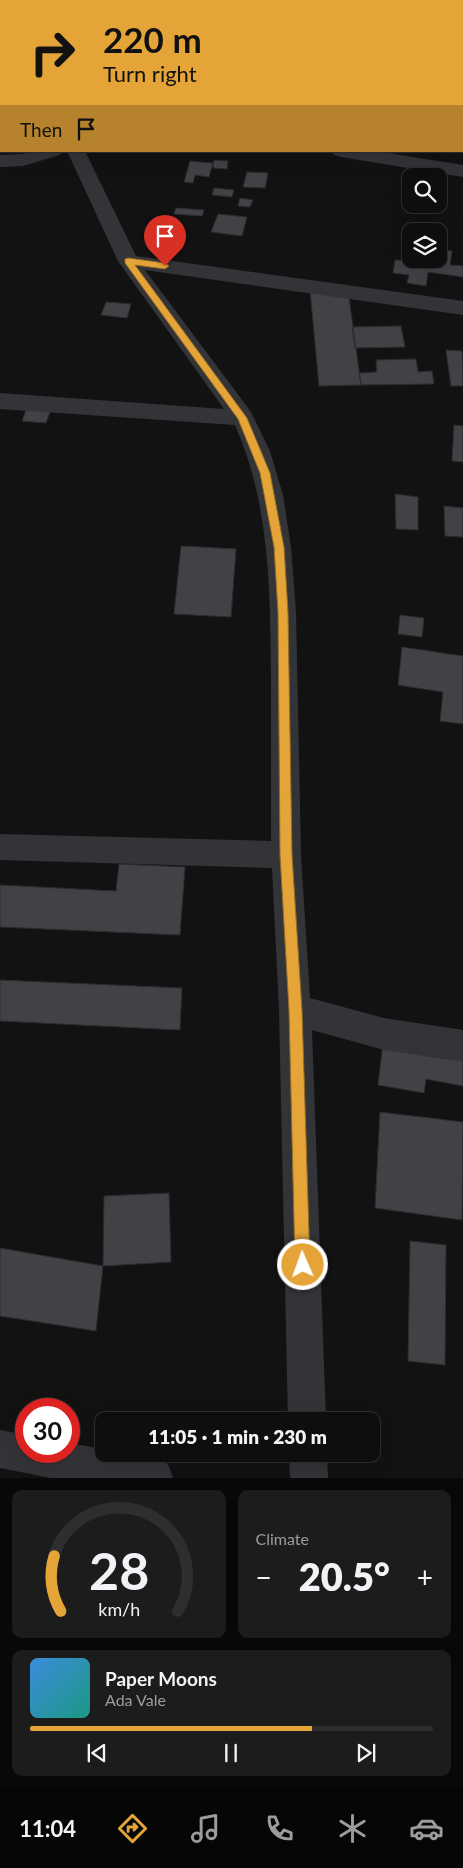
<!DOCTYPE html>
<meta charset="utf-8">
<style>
:root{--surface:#0e0e0e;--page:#1c1c1c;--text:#f1f3f6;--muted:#9b9c9e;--line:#2e2e2e;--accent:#e4a438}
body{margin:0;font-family:Lato,sans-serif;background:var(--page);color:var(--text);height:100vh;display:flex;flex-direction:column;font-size:19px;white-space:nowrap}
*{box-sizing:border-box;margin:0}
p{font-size:16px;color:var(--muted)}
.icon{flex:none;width:28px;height:28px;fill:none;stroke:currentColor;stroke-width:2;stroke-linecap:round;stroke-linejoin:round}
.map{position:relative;height:1478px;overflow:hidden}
.drawer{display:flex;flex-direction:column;gap:12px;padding:12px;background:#080808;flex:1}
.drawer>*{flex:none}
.top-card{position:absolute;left:0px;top:0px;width:464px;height:152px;box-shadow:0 5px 20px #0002,0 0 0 1px var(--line);background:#e4a438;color:#111;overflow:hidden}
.tools{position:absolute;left:402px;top:168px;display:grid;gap:10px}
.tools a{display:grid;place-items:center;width:45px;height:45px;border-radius:10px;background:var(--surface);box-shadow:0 5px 20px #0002,0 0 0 1px var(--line);font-size:25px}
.speed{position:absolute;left:15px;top:1398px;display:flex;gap:10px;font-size:25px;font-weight:700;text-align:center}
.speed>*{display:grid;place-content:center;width:65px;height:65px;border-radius:50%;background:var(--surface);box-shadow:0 5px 20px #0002,0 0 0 1px var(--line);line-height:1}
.speed .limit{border:8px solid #d22;background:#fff;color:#111}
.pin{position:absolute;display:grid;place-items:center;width:42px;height:42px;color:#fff;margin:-51px -21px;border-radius:50% 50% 50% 0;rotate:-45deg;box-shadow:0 0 5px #0007}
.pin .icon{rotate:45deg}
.me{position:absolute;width:55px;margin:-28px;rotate:358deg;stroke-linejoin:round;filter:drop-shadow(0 0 4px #0008)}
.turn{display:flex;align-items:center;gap:18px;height:105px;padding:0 20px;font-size:22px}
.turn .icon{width:65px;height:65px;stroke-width:2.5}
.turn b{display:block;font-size:35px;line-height:42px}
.then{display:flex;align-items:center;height:48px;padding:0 20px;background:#0003;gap:10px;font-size:19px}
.big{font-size:38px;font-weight:800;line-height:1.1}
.drawer .widget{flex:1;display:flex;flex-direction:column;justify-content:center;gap:8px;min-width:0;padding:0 18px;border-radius:10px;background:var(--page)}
.drawer .dial{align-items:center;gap:0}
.dial svg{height:130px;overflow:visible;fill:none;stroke:var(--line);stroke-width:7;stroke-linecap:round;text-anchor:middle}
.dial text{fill:var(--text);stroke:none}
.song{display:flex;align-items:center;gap:15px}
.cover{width:60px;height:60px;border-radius:8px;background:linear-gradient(135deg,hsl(210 70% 55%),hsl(170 70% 35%))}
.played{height:5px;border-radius:2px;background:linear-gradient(90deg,var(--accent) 70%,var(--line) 70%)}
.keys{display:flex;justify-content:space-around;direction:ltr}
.heat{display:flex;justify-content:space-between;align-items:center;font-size:28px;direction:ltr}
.drawer .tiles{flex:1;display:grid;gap:12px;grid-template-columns:1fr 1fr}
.widget:last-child{grid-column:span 2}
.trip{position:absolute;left:95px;top:1412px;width:285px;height:50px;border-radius:10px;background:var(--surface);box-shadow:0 5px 20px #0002,0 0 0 1px var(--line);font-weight:800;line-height:50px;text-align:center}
.menu{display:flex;height:80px;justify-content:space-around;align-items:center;background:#060606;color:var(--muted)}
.menu .icon{width:35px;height:35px}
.menu .active{color:var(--accent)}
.menu b{font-size:22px;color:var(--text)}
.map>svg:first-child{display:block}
.building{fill:#414246;stroke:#2c2c2f}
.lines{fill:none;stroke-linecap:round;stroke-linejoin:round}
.minor{fill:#333438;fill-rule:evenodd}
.route{fill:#e4a438;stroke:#946b24}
</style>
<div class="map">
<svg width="463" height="1478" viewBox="0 0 463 1478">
<rect width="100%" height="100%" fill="#121213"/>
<path class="building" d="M 214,160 L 228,161 L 227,169 L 213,168 Z
M 190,161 L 213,163 L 209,177 L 195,175 L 193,183 L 184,182 Z
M 247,172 L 268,173 L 265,188 L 243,187 Z
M 214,188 L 234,190 L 232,197 L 212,195 Z
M 240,198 L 253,200 L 250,207 L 238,206 Z
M 176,208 L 204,210 L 202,216 L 174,214 Z
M 218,214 L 247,217 L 242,236 L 211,232 Z
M 439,249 L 452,251 L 450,265 L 463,266 L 463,277 L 428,272 L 426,286 L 407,283 L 409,275 L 393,273 L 395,260 L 436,263 L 437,259 L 439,259 Z
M 310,290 L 348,290 L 361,385 L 319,386 Z
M 106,302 L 131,304 L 127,318 L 101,315 Z
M 401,326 L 405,347 L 355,348 L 352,327 Z
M 446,350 L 462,351 L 463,386 L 451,386 Z
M 416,359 L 418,372 L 432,371 L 434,384 L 361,385 L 359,373 L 377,372 L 376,360 Z
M 27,407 L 51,409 L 46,423 L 22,421 Z
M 454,425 L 463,426 L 463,462 L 452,461 Z
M 395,494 L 418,497 L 418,530 L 396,529 Z
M 444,506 L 463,508 L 463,537 L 445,536 Z
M 181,546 L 236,549 L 231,617 L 174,614 Z
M 400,615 L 424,618 L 422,637 L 398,634 Z
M 402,647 L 463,656 L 463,724 L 440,721 L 443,692 L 398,685 Z
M 119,864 L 185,867 L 180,935 L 0,927 L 0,885 L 116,891 Z
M 0,980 L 182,988 L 180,1030 L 0,1021 Z
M 384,1034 L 463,1048 L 463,1086 L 426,1079 L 424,1093 L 378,1085 Z
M 380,1112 L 463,1122 L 462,1220 L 375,1208 Z
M 169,1193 L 171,1262 L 103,1266 L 104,1196 Z
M 410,1241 L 446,1245 L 445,1365 L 408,1361 Z
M 0,1248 L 103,1266 L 96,1331 L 0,1316 Z"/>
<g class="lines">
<path class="minor" d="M 79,0 L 107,0 L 108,1 L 80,1 Z
M 0,20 L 1,20 L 1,30 L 0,30 Z
M 462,33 L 463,33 L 463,43 L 462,43 Z
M 462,110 L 463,110 L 463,120 L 462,120 Z
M 33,151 L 62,151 L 60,155 L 23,166 L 0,167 L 0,155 L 22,154 Z
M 67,151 L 85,151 L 136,256 L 463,301 L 463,315 L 145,270 L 251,412 L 270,451 L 283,495 L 291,547 L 296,612 L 301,855 L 310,998 L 384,1018 L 463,1030 L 463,1062 L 384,1050 L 312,1030 L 326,1421 L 288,1421 L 279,1010 L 272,868 L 0,860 L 0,834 L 271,841 C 271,786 271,730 271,674 C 270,589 270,504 235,425 L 0,409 L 0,393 L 224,409 L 118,261 Z
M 332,151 L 376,151 L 463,165 L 463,177 L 341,157 L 334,155 Z
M 0,1430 L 26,1435 L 26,1451 L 69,1451 L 69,1443 L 104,1449 L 104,1454 C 126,1454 147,1455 168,1464 L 173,1478 L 51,1478 L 0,1468 Z
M 289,1454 L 327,1454 L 328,1478 L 290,1478 Z"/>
</g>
<path class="route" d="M 128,258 L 165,263 L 169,266 L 165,269 L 135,265 L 247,418 L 270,473 L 284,547 L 288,612 L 292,855 L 302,1010 L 310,1265 L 308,1270 L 303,1272 L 298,1270 L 295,1265 L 289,1010 L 280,855 L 278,612 L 274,547 L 260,473 L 238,419 L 125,263 L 125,259 Z"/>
</svg>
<div class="tools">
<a><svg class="icon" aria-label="search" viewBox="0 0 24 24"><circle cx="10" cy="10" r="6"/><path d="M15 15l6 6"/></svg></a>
<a><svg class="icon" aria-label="layers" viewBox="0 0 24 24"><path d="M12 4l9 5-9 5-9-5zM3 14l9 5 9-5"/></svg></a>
</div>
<div class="speed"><div class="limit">30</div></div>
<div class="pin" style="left:165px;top:266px;background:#d93025"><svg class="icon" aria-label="arrive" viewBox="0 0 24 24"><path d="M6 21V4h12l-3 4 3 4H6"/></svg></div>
<svg class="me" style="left:303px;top:1265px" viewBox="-20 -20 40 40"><circle r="17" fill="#e4a438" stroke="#fff" stroke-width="3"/><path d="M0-11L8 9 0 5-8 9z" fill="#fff"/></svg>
<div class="trip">11:05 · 1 min · 230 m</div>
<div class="top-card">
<div class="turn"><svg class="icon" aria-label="right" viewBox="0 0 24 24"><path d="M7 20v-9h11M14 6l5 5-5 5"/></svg><div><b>220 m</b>Turn right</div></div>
<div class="then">Then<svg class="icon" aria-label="arrive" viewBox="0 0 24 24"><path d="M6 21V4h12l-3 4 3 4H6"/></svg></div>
</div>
</div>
<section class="drawer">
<div class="tiles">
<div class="widget dial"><svg viewBox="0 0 100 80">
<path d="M14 69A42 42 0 1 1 86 69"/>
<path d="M14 69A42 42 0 0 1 10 35" stroke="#e4a438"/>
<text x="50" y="56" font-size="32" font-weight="700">28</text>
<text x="50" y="72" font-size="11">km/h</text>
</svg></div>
<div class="widget"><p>Climate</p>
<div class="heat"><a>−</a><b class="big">20.5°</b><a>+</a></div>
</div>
<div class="widget">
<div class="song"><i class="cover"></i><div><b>Paper Moons</b><p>Ada Vale</p></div></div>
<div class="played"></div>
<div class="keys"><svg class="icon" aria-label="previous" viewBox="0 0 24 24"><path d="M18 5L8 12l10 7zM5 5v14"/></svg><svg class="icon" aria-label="pause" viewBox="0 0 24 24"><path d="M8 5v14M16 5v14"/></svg><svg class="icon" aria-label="next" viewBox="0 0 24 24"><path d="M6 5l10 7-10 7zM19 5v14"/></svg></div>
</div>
</div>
</section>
<nav class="menu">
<b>11:04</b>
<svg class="icon active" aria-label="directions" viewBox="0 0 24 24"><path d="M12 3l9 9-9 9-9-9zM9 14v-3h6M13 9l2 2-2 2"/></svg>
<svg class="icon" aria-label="music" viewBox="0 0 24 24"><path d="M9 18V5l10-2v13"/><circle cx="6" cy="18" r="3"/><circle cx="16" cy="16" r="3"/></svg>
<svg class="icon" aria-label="phone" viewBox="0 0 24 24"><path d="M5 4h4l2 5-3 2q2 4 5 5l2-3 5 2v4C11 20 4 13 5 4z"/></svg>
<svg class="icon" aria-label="climate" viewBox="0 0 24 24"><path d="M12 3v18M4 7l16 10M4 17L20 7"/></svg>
<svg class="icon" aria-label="car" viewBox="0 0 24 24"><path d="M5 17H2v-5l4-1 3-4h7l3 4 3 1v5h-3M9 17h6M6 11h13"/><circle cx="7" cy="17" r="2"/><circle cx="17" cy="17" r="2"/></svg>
</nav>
